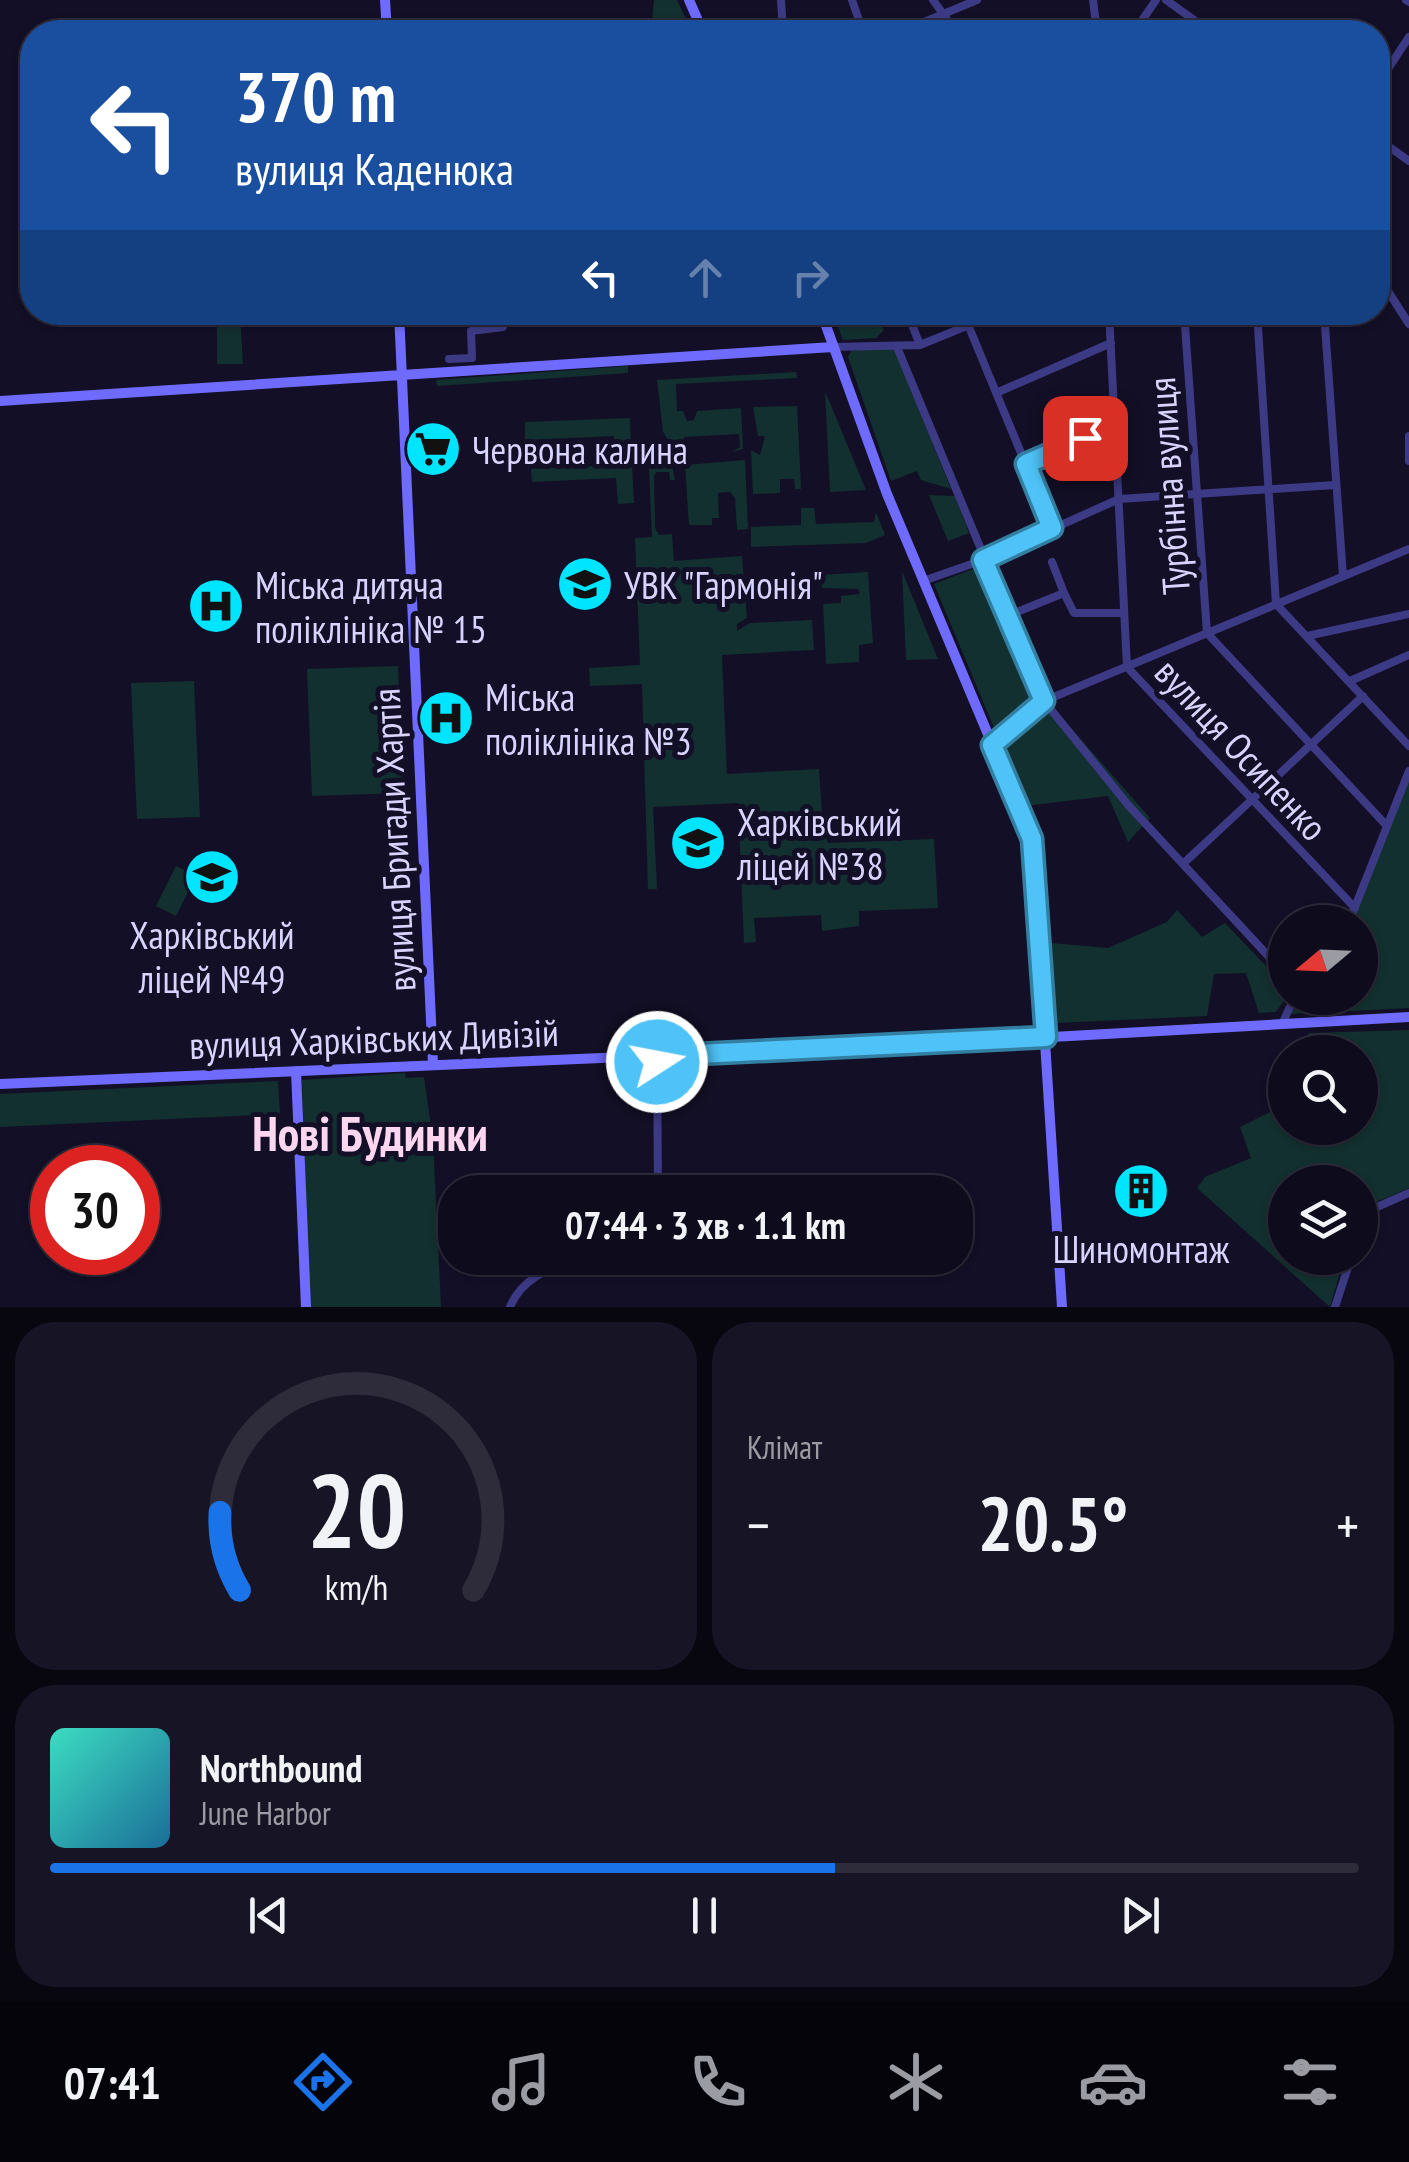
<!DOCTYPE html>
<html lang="uk">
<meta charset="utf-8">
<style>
:root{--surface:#0e0b1c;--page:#171425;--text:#f1f3f6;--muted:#9b9ba3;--line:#2e2b3b;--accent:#1a73e8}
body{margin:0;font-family:"PT Sans Narrow",sans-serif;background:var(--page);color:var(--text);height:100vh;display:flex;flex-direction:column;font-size:38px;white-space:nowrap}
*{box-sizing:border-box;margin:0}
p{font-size:32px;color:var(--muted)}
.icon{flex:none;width:55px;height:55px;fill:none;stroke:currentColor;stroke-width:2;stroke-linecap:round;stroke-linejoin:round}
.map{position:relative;height:1307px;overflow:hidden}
.drawer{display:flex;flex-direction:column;gap:15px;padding:15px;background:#08060f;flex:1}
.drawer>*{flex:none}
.guide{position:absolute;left:20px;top:20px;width:1370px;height:305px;border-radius:40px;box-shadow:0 2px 8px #0004,0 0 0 2px var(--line);background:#1a4fa0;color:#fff;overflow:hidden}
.needle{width:65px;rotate:251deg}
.buttons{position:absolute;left:1268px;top:905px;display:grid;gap:20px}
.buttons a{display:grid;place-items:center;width:110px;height:110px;border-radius:50%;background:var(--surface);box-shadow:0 2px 8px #0004,0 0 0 2px var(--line);font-size:50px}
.speed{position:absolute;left:30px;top:1145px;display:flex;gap:20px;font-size:50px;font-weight:700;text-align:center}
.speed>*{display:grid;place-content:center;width:130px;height:130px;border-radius:50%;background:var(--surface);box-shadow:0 2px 8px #0004,0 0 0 2px var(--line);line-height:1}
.speed .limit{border:15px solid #d22;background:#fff;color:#111}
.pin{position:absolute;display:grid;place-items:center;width:85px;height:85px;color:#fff;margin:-42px;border-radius:20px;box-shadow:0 5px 15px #0006}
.me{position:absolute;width:110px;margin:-55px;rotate:79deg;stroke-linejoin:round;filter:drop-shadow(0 0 8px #0008)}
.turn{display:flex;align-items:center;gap:35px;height:210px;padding:0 50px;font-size:45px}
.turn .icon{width:130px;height:130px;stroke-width:2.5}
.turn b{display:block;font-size:70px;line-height:85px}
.lanes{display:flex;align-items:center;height:95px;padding:0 50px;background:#0003;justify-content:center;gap:50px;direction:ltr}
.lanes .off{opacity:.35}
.big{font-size:75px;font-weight:600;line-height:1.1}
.drawer .card{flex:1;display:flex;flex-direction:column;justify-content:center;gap:15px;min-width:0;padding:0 35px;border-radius:40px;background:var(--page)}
.drawer .dial{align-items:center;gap:0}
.dial svg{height:260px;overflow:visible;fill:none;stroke:var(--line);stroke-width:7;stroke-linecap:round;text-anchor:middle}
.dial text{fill:var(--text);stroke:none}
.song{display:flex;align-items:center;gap:30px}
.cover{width:120px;height:120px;border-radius:15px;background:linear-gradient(135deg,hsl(170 70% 55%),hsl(200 70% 35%))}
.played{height:10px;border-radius:5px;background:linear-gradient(90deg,var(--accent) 60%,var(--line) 60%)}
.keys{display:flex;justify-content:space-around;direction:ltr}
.heat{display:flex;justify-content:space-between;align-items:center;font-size:55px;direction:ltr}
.drawer .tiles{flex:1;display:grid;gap:15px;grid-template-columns:1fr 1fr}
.card:last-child{grid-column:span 2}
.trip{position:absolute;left:438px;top:1175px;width:535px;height:100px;border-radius:40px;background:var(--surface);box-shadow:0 2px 8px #0004,0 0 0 2px var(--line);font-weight:600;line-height:100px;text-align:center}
.tab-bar{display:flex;height:160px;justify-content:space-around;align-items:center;background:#06040b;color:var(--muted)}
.tab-bar .icon{width:70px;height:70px}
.tab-bar .selected{color:var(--accent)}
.tab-bar b{font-size:45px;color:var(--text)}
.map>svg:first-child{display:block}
.green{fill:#12302f}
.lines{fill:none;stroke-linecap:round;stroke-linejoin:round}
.street{stroke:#3d3a85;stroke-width:8}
.secondary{stroke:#6f6bff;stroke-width:10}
.route-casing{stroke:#337fa1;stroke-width:25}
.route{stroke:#4fc3f7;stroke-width:18}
.labels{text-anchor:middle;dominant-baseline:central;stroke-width:10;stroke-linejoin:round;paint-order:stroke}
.poi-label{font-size:38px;fill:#d9d4ff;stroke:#130f26;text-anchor:start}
.street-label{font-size:38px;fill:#d9d4ff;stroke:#130f26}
.district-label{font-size:48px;font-weight:bold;fill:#ffd6f0;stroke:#130f26}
</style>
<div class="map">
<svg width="1409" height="1307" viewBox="0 0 1409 1307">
<rect width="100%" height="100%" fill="#130f26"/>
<path class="green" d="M 654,0 L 677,0 L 692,32 L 651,32 Z
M 217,313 L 240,313 L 243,364 L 217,364 Z
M 833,313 L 877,313 L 884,330 L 876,338 L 843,340 Z
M 892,348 L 896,353 L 951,489 L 921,480 L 917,471 L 891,481 L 848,357 L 852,350 Z
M 628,366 L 628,373 L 437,386 L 436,380 Z
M 796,372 L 797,378 L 676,384 L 677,411 L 683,411 L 687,421 L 694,420 L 697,411 L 741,408 L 743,449 L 732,452 L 740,447 L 739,434 L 684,437 L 685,454 L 678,455 L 663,432 L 657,380 Z
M 825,391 L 866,490 L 830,492 Z
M 797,406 L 801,489 L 795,489 L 794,479 L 780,479 L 780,493 L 753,494 L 751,450 L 760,455 L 765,436 L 758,436 L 753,407 Z
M 630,418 L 631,450 L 625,450 L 625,459 L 615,460 L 614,436 L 525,440 L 525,422 Z
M 745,460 L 748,529 L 737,530 L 735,498 L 730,492 L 718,493 L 719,518 L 712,518 L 712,525 L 689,525 L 685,465 Z
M 632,464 L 634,503 L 618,504 L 616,478 L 532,482 L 531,469 Z
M 672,465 L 675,480 L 670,480 L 669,472 L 656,472 L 654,477 L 655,528 L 659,535 L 672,534 L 674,561 L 742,556 L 747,618 L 737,624 L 737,631 L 750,623 L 812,620 L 814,650 L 722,655 L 727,774 L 819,769 L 823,829 L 828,843 L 934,839 L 938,908 L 859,911 L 859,926 L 822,931 L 821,915 L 754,918 L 756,942 L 744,943 L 738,803 L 653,807 L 657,889 L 648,889 L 642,684 L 590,686 L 589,668 L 640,665 L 635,538 L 652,537 L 649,468 Z
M 929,495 L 955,496 L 969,533 L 948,541 Z
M 801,508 L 814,508 L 816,524 L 874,522 L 876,512 L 885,535 L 866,543 L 751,547 L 751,527 L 801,525 Z
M 981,566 L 1039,698 L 997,735 L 934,584 Z
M 902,571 L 938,659 L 906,660 Z
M 868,572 L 873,643 L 859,645 L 859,662 L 826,664 L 823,604 L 841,603 L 841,596 L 860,594 L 858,589 L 822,588 L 820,575 Z
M 398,666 L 403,793 L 312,796 L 307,669 Z
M 194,681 L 200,817 L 137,819 L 131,683 Z
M 1050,704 L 1150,818 L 1128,842 L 1108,796 L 1025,806 L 999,744 L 1040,708 Z
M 1409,779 L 1409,1008 L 1292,1014 L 1292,1004 L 1301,998 L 1360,998 L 1360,922 L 1349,922 Z
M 176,866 L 196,876 L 176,916 L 156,906 Z
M 1177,910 L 1202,937 L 1225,923 L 1285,986 L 1286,998 L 1276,1012 L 1259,1013 L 1246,973 L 1214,974 L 1207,1016 L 1056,1023 L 1051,943 L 1108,948 L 1167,922 Z
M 1409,1030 L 1409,1188 L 1360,1209 L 1360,1182 L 1285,1182 L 1285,1258 L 1344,1258 L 1330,1307 L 1197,1188 L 1205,1177 L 1251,1158 L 1240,1127 L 1280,1107 L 1280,1081 L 1285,1072 L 1285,1128 L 1360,1128 L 1360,1052 L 1297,1052 L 1309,1033 Z
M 405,1073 L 406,1078 L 424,1077 L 433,1140 L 441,1307 L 309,1307 L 302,1080 Z
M 278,1081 L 280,1114 L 0,1127 L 0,1094 Z"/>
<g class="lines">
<path class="street" d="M 781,0 L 783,32
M 852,0 L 863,32
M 933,0 L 956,32
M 1093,0 L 1097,32
M 1166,0 L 1211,32
M 1406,0 L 1409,2
M 900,32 L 977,0
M 1134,32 L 1156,0
M 1378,84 L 1409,37
M 1378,139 L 1409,161
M 1378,236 L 1386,288 L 1409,324
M 907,312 L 920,345
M 1109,312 L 1127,667 L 1355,908
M 1184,312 L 1207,633 L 1386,825
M 1257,312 L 1276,604 L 1409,746
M 1324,312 L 1343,576
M 969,327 L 1052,528
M 833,347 L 920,345 L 1001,312
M 897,347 L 1044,701 L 1129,806 L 1285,974
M 449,359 L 472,358 L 471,331 L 503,327 L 509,312
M 996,393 L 1111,343
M 1409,436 L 1409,461
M 1026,463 L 1115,425
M 1052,562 L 1064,593
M 923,581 L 983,560 L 1119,499 L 1335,485
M 1007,616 L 1064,593 L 1074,613 L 1124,613
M 1307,636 L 1409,614
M 1350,681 L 1409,655
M 991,745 L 1044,701 L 1409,549
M 1185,862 L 1363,696
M 1349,922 L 1409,771
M 1283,1022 L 1294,998
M 657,1057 L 658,1192
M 1360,1232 L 1368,1211 L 1409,1193
M 510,1307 C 522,1277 551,1268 579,1258
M 1335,1307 L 1351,1258"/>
<path class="secondary" d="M 385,0 L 387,32
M 689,0 L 703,32
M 399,312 L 433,1065
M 821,312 L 887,494 L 1032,839 L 1062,1307
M 0,401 L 833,347
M 296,1071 L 306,1307
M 0,1084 L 946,1043 L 1409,1017"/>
</g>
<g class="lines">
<g class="route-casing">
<path id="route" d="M 657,1062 L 657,1056 L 1046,1037 L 1032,839 L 992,745 L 1044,701 L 983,560 L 1052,528 L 1026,464 L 1085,438"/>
</g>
<use href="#route" class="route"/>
</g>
<defs>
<g id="supermarket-disc" transform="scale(2.875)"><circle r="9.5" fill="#00e5ff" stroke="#130f26"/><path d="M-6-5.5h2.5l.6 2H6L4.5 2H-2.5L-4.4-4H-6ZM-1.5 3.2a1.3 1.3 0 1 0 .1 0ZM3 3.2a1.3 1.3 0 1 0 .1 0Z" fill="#111"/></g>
<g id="school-disc" transform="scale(2.875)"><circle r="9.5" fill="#00e5ff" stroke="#130f26"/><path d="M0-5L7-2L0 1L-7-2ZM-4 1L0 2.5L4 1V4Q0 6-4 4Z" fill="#111"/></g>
<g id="hospital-disc" transform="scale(2.875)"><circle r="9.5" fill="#00e5ff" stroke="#130f26"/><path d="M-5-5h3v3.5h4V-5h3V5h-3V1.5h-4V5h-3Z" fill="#111"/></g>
<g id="building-disc" transform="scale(2.875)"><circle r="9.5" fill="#00e5ff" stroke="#130f26"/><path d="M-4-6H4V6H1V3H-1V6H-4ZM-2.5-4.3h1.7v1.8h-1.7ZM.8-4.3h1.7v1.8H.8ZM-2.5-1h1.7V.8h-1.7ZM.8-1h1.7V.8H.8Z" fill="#111"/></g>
</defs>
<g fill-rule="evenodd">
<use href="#supermarket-disc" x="433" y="449"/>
<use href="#school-disc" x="585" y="584"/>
<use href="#hospital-disc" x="216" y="606"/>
<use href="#hospital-disc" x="446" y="718"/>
<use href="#school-disc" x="698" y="843"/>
<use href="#school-disc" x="212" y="877"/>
<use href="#building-disc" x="1141" y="1191"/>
</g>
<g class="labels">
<g class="poi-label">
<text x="472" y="449">Червона калина</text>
<text x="255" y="584">Міська дитяча<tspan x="255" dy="44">поліклініка № 15</tspan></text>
<text x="624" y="584">УВК "Гармонія"</text>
<text x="485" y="696">Міська<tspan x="485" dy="44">поліклініка №3</tspan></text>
<text x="737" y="821">Харківський<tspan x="737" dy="44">ліцей №38</tspan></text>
<text x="212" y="934" text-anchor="middle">Харківський<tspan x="212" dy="44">ліцей №49</tspan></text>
<text x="1141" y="1248" text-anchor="middle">Шиномонтаж</text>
</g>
<g class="street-label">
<text transform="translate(1168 486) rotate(-94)">Турбінна вулиця</text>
<text transform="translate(1242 749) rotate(47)">вулиця Осипенко</text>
<text transform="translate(393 840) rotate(-93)">вулиця Бригади Хартія</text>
<text transform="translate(374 1038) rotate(-2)">вулиця Харківських Дивізій</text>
</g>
<g class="district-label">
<text x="370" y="1133">Нові Будинки</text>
</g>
</g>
</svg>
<div class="buttons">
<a><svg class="needle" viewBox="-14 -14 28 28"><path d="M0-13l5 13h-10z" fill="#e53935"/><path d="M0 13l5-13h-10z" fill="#9b9ba3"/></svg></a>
<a><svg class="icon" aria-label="search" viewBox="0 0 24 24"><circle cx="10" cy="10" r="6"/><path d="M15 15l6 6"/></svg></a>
<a><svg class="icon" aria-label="layers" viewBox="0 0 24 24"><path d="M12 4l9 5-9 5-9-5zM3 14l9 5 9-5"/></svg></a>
</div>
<div class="speed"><div class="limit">30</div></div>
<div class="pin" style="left:1085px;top:438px;background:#d93025"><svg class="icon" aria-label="arrive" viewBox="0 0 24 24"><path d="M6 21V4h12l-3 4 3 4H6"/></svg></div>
<svg class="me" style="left:657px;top:1062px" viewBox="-20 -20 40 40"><circle r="17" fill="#4fc3f7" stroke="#fff" stroke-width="3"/><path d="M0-11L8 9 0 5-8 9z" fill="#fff"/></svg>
<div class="trip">07:44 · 3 хв · 1.1 km</div>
<div class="guide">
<div class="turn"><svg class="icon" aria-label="left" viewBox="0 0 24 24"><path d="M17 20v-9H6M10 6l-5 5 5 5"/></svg><div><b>370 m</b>вулиця Каденюка</div></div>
<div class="lanes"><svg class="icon" aria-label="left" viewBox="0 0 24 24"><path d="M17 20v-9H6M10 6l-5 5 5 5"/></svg><svg class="icon off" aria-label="ahead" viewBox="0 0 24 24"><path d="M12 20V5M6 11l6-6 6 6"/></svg><svg class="icon off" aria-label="right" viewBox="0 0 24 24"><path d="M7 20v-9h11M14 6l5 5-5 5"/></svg></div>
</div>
</div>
<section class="drawer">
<div class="tiles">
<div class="card dial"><svg viewBox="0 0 100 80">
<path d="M14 69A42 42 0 1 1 86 69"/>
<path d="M14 69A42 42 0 0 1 8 45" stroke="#1a73e8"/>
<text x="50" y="56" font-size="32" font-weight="700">20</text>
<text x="50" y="72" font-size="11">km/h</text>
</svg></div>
<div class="card"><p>Клімат</p>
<div class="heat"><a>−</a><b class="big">20.5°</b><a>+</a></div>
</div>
<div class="card">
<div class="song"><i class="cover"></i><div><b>Northbound</b><p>June Harbor</p></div></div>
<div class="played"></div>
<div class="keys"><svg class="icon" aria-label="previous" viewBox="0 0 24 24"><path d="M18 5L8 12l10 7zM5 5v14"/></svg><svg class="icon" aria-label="pause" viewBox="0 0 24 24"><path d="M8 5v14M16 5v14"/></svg><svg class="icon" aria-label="next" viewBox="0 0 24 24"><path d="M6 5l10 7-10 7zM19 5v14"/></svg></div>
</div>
</div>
</section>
<nav class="tab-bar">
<b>07:41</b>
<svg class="icon selected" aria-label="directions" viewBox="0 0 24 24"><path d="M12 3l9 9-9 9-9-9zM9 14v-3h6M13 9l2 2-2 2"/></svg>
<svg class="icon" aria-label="music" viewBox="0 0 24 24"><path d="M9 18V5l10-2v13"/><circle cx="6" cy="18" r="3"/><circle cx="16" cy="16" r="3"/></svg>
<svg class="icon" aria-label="phone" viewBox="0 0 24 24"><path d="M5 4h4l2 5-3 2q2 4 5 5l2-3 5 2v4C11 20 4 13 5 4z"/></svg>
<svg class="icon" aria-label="climate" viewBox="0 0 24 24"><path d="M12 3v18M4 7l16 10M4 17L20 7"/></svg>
<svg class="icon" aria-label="car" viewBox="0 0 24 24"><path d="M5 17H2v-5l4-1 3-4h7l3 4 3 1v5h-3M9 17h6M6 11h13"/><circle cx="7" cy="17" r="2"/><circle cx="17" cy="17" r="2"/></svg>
<svg class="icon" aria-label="filters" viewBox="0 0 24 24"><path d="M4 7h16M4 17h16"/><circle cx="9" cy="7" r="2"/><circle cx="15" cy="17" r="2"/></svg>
</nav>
